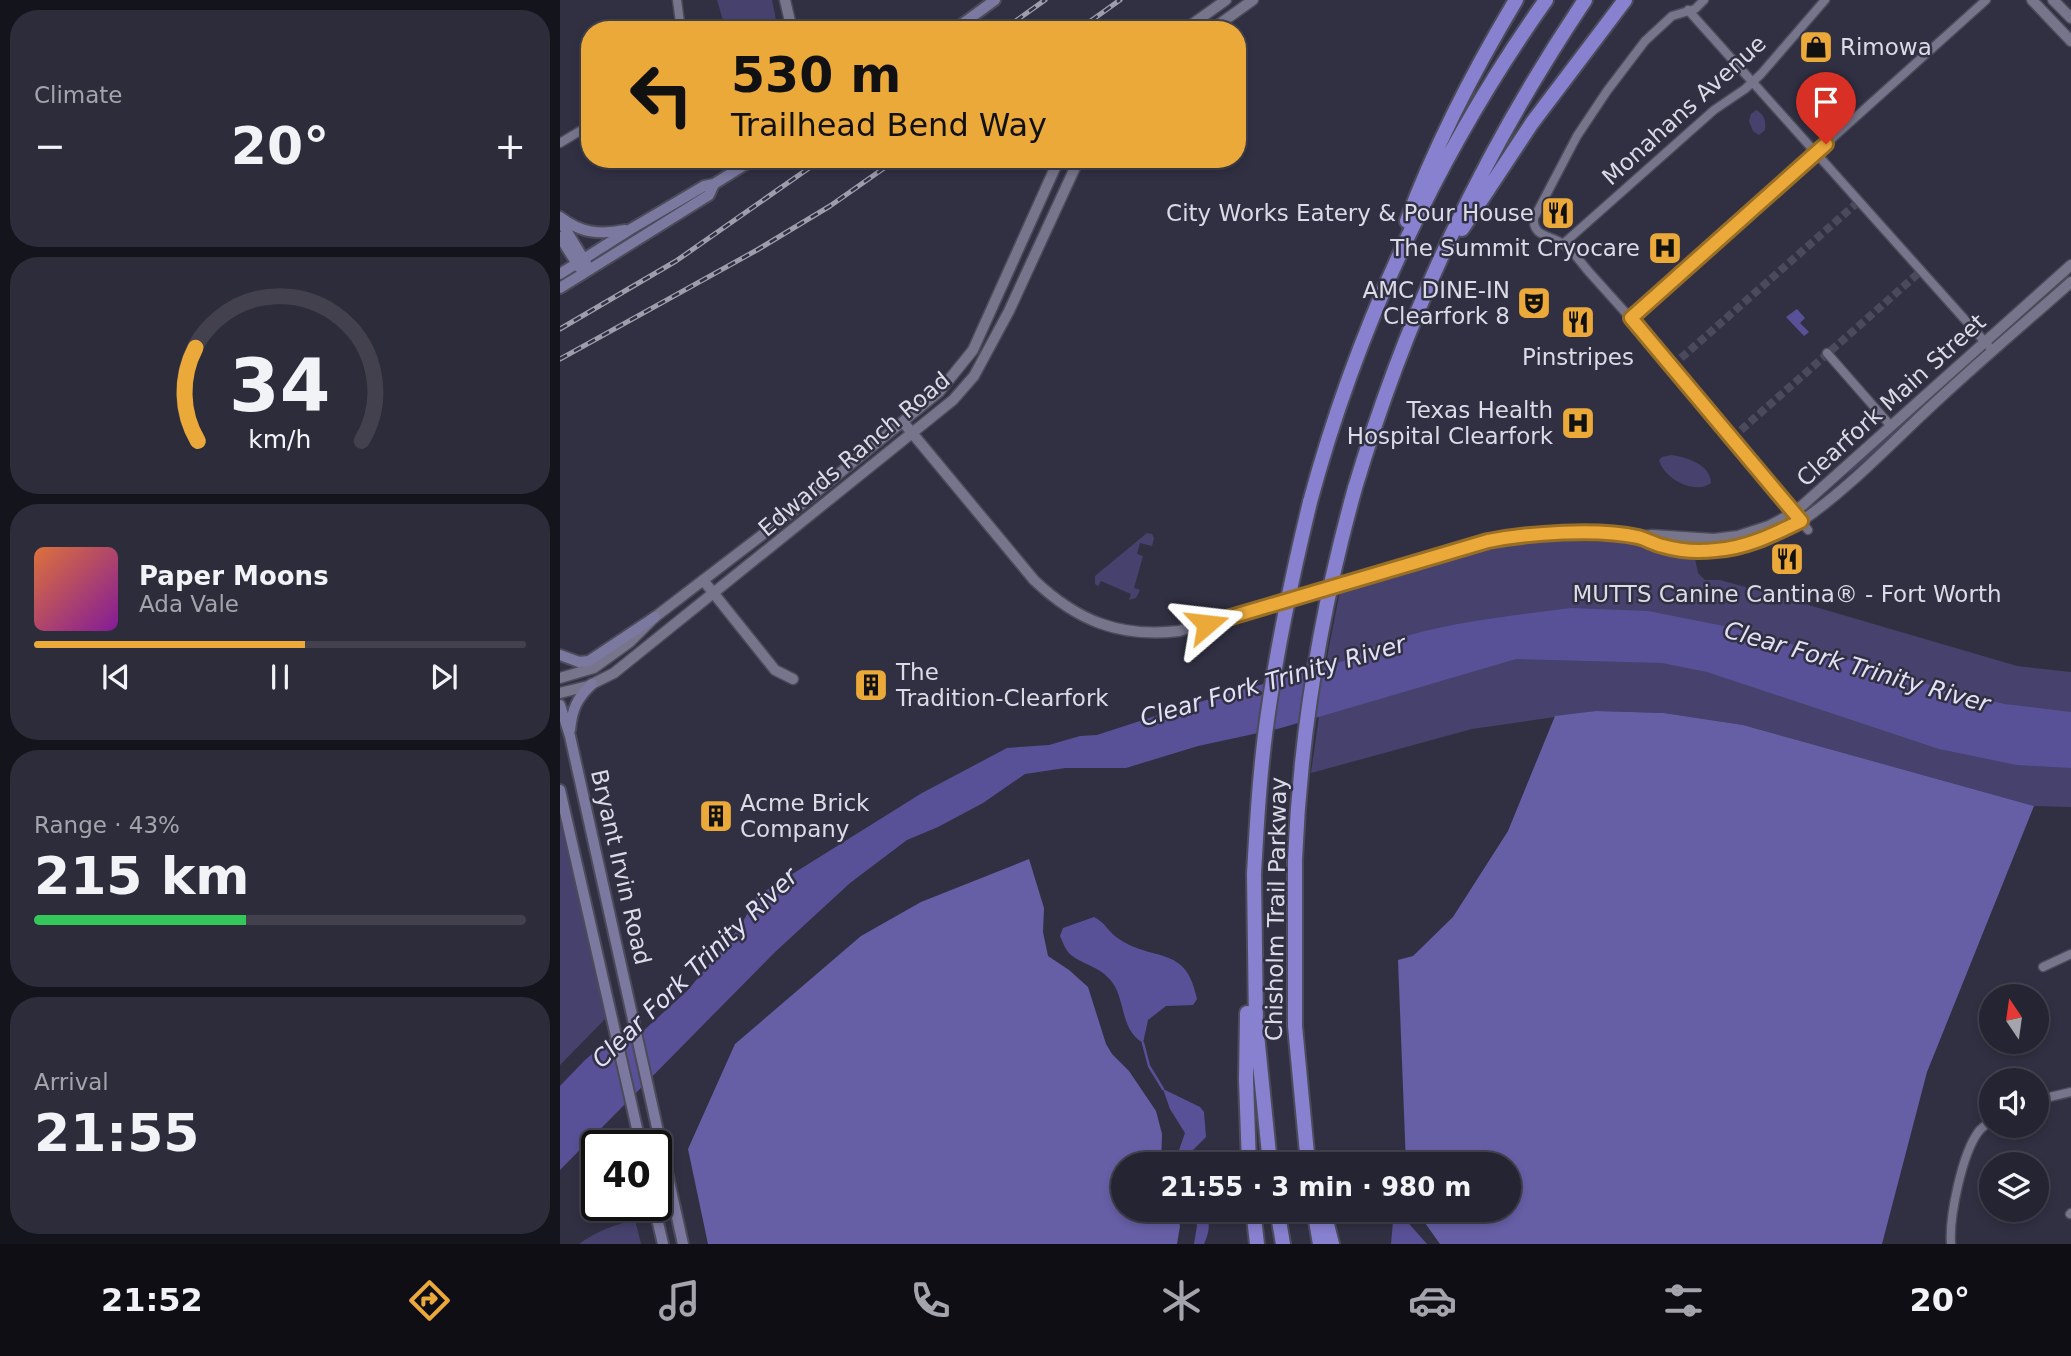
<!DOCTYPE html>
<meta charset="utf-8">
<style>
:root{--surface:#252432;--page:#2d2c3a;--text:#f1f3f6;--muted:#a3a4ac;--line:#42414d;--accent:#eba939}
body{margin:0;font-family:"DejaVu Sans",sans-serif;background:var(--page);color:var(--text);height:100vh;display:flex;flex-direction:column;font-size:26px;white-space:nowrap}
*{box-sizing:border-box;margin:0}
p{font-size:23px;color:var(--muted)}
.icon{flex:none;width:38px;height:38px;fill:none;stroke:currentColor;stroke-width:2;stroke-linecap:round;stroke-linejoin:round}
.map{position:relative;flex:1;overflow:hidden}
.details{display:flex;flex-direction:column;gap:10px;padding:10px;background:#14141c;width:560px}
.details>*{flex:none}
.banner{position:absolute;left:21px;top:21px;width:665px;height:147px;border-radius:28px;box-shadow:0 4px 10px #0003,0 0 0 2px var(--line);background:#eba939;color:#111;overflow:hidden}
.needle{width:46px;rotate:347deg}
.controls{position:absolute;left:1419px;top:984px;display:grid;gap:14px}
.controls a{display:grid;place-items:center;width:70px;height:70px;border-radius:50%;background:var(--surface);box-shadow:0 4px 10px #0003,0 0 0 2px var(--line);font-size:35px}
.speed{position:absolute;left:21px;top:1130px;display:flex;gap:14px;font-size:35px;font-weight:700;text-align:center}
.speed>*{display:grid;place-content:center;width:91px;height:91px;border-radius:50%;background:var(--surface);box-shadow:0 4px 10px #0003,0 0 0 2px var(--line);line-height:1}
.speed .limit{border:4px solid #111;border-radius:10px;background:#fff;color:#111}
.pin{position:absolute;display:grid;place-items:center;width:60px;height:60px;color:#fff;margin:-72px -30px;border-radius:50% 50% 50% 0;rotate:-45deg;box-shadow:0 0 7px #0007}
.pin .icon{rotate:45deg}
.me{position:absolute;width:77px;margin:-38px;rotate:73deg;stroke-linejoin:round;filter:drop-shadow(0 0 5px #0008)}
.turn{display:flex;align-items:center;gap:24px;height:147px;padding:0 35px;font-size:32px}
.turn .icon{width:91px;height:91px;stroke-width:2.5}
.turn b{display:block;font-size:49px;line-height:60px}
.big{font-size:52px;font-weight:800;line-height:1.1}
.details .widget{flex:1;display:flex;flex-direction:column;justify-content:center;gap:10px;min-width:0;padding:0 24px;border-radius:28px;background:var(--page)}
.details .dial{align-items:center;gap:0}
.dial svg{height:182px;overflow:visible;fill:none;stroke:var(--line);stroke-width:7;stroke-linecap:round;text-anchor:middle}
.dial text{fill:var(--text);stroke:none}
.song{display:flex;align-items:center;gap:21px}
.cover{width:84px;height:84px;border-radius:10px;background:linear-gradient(135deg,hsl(20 70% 55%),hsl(290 70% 35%))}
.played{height:7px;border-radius:4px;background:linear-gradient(90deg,var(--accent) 55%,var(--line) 55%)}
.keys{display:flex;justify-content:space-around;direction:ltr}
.heat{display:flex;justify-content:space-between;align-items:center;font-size:38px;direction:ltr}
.charge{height:10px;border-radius:5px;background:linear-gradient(90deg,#34c759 43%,var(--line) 0)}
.trip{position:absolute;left:551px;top:1152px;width:410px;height:70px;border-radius:35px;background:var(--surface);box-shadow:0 4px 10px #0003,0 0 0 2px var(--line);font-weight:800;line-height:70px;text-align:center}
.menu{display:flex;height:112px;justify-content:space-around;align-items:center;background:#0f0e14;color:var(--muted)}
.menu .icon{width:49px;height:49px}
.menu .active{color:var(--accent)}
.menu b{font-size:32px;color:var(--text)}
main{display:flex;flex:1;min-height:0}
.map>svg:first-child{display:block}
.green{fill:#46426d}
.forest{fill:#665fa6}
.water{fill:#595197}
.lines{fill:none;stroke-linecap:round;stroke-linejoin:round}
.stream{stroke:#595197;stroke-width:2.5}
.minor-tunnel{stroke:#4a4a5c;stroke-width:8;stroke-dasharray:8 4;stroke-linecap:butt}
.minor-casing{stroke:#4b4b5a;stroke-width:11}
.tertiary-casing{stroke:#4b4b5a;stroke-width:13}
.secondary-casing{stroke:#4b4b5a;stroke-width:14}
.motorway-casing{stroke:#4b4b5a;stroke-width:18}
.minor{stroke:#76758b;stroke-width:8}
.tertiary{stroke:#76758b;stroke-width:10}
.secondary{stroke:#7b799f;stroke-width:10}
.motorway{stroke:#8781cf;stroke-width:14}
.rail-casing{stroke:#9e9dac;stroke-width:5}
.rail{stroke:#313043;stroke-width:2.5;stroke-dasharray:8;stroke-linecap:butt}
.motorway-bridge-casing{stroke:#4b4b5a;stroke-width:18;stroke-linecap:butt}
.motorway-bridge{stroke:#8781cf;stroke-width:14}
.route-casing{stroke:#996e25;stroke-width:18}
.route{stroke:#eba939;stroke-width:12}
.labels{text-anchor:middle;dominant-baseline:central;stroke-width:5;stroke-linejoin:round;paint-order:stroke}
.poi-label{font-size:23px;fill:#dbdbe7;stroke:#313043;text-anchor:end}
.street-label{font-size:23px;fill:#dbdbe7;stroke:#313043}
.water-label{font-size:24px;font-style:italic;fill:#e2e2f6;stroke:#313043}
</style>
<main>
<section class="details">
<div class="widget"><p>Climate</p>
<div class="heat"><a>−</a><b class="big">20°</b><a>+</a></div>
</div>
<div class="widget dial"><svg viewBox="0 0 100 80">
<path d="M14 69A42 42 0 1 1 86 69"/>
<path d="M14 69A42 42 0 0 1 13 28" stroke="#eba939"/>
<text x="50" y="56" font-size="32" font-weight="700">34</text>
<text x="50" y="72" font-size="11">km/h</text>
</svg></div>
<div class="widget">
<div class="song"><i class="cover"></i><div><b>Paper Moons</b><p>Ada Vale</p></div></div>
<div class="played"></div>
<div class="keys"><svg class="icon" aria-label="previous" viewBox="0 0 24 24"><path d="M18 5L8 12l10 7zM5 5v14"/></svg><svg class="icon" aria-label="pause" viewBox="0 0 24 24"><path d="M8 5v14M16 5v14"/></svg><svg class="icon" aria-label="next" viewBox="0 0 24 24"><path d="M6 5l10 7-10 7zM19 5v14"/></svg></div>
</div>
<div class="widget"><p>Range · 43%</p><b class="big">215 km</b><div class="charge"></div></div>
<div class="widget"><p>Arrival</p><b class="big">21:55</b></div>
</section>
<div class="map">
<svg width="1511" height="1244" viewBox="0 0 1511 1244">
<rect width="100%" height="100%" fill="#313043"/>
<path class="green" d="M 157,0 L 212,0 L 218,30 L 166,30 Z
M 1196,110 C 1205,115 1206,121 1205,130 L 1199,135 L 1193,131 L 1189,121 L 1191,114 Z
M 1419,353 L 1380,388 L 1355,417 L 1250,508 L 1287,475 L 1313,445 Z
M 1111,455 C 1127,457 1151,465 1151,483 C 1135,495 1104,479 1099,460 L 1102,457 Z
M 587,533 L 592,534 L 594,538 L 592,546 L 580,543 L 577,554 L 583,556 L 574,588 L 580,590 L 576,598 L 569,600 L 571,594 L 541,581 L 538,586 L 535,584 L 535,576 Z
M 983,540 L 1078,543 L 1107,551 L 1134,554 L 1138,573 L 1145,580 L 1160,580 L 1218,596 L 1457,666 L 1511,672 L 1511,807 L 1474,806 L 1183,725 L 1104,713 L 1036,711 L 912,729 L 751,773 L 768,652 L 780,591 L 946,543 Z
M 0,821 L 46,1018 L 0,1065 Z
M 75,1220 L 81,1244 L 19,1244 C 37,1231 54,1225 75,1220 Z"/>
<path class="forest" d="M 1036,711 L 1104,713 L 1183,725 L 1474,806 L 1367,1072 L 1322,1244 L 880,1244 L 855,1209 L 948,1209 L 948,1164 L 846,1164 L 838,960 L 853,956 L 893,917 L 948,831 L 995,716 Z
M 469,859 L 484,908 L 483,932 L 488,956 L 509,970 L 528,987 L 546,1044 L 552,1054 L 569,1071 L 596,1111 L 602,1134 L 601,1164 L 564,1164 L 564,1209 L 615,1209 L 620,1226 L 617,1244 L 148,1244 L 128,1149 L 175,1044 L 301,936 L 361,902 Z"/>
<path class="water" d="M 1237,309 L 1245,318 L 1240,323 L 1249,332 L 1244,336 L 1226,317 Z
M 1011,608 L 1088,611 L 1169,627 L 1308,665 L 1385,690 L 1444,704 L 1511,712 L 1511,768 L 1457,765 L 1379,749 L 1147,672 L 1102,663 L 956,659 L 721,728 L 638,746 L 566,768 L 505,768 L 465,774 L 423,803 L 378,827 L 347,840 L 290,883 L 214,953 L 0,1170 L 0,1086 L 25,1060 L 51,1038 L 81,1033 L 128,990 L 180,927 L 197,896 L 362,793 L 447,748 L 489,745 L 520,736 L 537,735 L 629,705 L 784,661 C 851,625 935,618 1011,608 Z
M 534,917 C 545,922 549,933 559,939 C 595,963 626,944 637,999 L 633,1005 L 606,1006 L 588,1020 L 583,1043 C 560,1029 566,1001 552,982 C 541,967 524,965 511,955 C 505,950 503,942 500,936 L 503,928 Z
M 603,1089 L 640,1107 L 644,1112 L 646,1137 L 626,1157 L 624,1164 L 620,1161 L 618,1153 L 625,1133 L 610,1109 Z
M 633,1209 L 643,1209 C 651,1223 650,1230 644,1244 L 634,1244 L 637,1226 Z
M 836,1209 L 867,1244 L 831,1244 L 834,1211 Z"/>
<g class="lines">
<path class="stream" d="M 583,1043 L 589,1066 L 603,1089"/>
<path class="minor-tunnel" d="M 1112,366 L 1298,202
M 1172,438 L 1361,271"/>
<g class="minor-casing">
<path id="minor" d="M 117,0 L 121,30
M 1144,0 L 1135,9 L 1112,16 L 1085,41 L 1047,91 L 1017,136 L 974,218 C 972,237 991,235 1003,244 C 1013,250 1021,263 1029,272 C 1104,355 1180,441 1248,530
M 1128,10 L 1433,351
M 0,143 L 30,125
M 1003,244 L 1154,110 L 1185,89 L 1201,74 L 1265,0
M 1071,319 L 1426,0
M 1267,353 L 1330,425
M 1483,967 L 1511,954
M 1477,1100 L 1511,1092
M 1510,1214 L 1511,1213
M 1391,1244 C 1389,1217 1402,1153 1419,1131 C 1422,1127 1428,1124 1432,1120"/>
</g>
<g class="tertiary-casing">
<path id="tertiary" d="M 225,0 L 232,30
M 1472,0 L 1511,41
M 1493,0 L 1511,18
M 624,30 L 666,0
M 651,30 L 693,0
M 343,422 L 474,580 C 517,621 560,638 619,631 L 928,541 L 959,535 L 990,534 L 1039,534 L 1079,537 L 1092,535 L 1154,539 L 1178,536 L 1209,526 L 1235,512 L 1511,265
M 1080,537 C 1131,562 1197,551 1243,520 C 1292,486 1335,439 1379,399 C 1422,359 1467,321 1511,282
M 143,580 L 215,670 L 233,679
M 0,678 L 34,668 L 70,642 L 95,617 L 232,512 L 379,392 L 413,350 L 499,159
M 0,693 L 28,686 L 54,673 L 393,400 L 414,376 L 449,311 L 519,159"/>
</g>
<g class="secondary-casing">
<path id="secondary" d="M 394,30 L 435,0
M 0,217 C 21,233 39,235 65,230
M 0,220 L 26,263
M 0,237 L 19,267
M 0,274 L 71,229 L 144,186 L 154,184 L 194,159
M 0,288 L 149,195 L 154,184
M 0,655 L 19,662 L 29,661 L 95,617
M 0,705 L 10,736 L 123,1244
M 10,730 C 12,709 17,698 32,684
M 0,790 L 81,1146
M 94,1206 L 103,1244"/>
</g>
<g class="motorway-casing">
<path id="motorway" d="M 847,221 C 876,144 914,70 956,0
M 902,229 L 972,123 L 1065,0
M 795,488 C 848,311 922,154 1025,0
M 750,502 C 798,324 879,151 986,0
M 735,860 L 735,1026 L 748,1164
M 694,874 L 696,1024 L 710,1164
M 687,1013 L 686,1080 L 689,1164
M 693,1209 L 697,1244
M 717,1209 L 723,1244
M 754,1209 L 760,1244
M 763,1209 L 772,1244"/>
</g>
<use href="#minor" class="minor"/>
<use href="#tertiary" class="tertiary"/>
<use href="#secondary" class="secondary"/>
<use href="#motorway" class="motorway"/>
<g class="rail-casing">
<path id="rail" d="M 443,30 L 485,0
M 518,30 L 560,0
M 0,329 L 116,261 L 262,159
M 0,359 L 197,250 L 270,206 L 337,159"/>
</g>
<use href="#rail" class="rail"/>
<g class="motorway-bridge-casing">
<path id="motorway-bridge" d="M 735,860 C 740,733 761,610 795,488
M 694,874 C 697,820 700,767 708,713 C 718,642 733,572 750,502"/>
</g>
<use href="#motorway-bridge" class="motorway-bridge"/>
</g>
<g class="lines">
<g class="route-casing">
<path id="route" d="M 647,624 L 928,541 C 969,533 1037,528 1078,537 C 1086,539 1094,544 1103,546 C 1120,551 1138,552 1156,550 C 1187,548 1214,534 1241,521 L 1071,318 L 1266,144"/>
</g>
<use href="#route" class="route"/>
</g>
<defs>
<g id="shop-square" transform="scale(1.75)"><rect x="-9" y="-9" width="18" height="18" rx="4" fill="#eba939" stroke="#313043"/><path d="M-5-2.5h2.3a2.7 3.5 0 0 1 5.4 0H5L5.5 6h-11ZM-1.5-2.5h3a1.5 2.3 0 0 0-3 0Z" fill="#111"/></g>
<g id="restaurant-square" transform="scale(1.75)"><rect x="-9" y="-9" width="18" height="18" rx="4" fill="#eba939" stroke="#313043"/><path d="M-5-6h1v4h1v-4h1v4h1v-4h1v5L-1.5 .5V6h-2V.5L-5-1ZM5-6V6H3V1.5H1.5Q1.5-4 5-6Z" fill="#111"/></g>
<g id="hospital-square" transform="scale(1.75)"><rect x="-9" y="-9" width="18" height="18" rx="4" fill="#eba939" stroke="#313043"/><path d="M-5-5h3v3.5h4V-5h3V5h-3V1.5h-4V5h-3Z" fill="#111"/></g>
<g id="theatre-square" transform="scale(1.75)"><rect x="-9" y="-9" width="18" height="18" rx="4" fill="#eba939" stroke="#313043"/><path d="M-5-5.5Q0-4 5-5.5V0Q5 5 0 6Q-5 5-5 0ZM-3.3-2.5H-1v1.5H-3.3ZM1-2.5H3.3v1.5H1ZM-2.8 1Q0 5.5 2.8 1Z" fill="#111"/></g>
<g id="building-square" transform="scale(1.75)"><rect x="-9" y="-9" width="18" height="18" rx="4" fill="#eba939" stroke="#313043"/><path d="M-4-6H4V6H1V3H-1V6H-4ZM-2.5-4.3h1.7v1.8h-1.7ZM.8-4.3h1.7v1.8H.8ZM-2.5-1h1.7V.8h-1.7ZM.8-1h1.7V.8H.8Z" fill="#111"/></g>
</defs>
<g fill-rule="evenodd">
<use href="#shop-square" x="1256" y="47"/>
<use href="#restaurant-square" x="998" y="213"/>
<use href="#hospital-square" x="1105" y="248"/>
<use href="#theatre-square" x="974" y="303"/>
<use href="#restaurant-square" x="1018" y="322"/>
<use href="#hospital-square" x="1018" y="423"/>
<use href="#restaurant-square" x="1227" y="559"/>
<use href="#building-square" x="311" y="685"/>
<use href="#building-square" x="156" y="816"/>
</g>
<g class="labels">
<g class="poi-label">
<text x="1280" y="47" text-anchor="start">Rimowa</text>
<text x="974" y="213">City Works Eatery &amp; Pour House</text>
<text x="1080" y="248">The Summit Cryocare</text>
<text x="950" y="290">AMC DINE-IN<tspan x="950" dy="26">Clearfork 8</tspan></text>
<text x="1018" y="357" text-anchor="middle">Pinstripes</text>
<text x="993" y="410">Texas Health<tspan x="993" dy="26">Hospital Clearfork</tspan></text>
<text x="1227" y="594" text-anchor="middle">MUTTS Canine Cantina® - Fort Worth</text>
<text x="336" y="672" text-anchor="start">The<tspan x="336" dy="26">Tradition-Clearfork</tspan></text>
<text x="180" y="803" text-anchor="start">Acme Brick<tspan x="180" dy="26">Company</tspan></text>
</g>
<g class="street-label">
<text transform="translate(1124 110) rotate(-42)">Monahans Avenue</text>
<text transform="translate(1331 400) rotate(-42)">Clearfork Main Street</text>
<text transform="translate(294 454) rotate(-40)">Edwards Ranch Road</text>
<text transform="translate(61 867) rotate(77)">Bryant Irvin Road</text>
<text transform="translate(716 909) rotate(-89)">Chisholm Trail Parkway</text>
</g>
<g class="water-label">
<text transform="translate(1297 667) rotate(16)">Clear Fork Trinity River</text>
<text transform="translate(713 681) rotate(-16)">Clear Fork Trinity River</text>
<text transform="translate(135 968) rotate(-44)">Clear Fork Trinity River</text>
</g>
</g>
</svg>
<div class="controls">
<a><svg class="needle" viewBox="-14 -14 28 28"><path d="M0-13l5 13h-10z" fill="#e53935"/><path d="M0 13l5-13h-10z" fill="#a3a4ac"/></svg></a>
<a><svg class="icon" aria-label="sound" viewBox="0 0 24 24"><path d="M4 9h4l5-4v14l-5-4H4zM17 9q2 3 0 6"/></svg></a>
<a><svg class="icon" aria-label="layers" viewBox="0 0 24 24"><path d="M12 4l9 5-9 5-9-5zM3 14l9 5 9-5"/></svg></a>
</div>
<div class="speed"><div class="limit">40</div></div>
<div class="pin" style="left:1266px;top:144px;background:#d93025"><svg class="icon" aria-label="arrive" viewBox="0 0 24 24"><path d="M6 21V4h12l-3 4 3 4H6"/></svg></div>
<svg class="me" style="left:647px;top:624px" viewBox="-20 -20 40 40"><path d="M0-17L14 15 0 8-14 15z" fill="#eba939" stroke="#fff" stroke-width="4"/></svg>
<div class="trip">21:55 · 3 min · 980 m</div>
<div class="banner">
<div class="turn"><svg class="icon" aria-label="left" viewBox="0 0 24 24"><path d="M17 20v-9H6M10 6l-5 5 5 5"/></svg><div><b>530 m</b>Trailhead Bend Way</div></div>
</div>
</div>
</main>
<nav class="menu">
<b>21:52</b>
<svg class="icon active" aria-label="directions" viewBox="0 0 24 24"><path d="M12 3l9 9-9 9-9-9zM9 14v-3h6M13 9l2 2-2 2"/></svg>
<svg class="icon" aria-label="music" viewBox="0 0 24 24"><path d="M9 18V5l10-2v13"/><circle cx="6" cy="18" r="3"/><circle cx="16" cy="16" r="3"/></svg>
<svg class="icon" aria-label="phone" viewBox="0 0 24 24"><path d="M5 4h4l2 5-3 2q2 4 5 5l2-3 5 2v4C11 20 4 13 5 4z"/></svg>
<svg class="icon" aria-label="climate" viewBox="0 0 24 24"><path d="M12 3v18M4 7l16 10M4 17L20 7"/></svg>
<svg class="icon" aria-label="car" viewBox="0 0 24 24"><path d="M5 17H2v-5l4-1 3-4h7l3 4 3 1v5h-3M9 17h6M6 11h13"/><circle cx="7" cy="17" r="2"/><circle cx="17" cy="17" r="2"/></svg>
<svg class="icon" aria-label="filters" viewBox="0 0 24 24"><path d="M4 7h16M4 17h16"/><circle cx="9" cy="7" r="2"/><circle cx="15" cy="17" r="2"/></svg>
<b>20°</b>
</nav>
